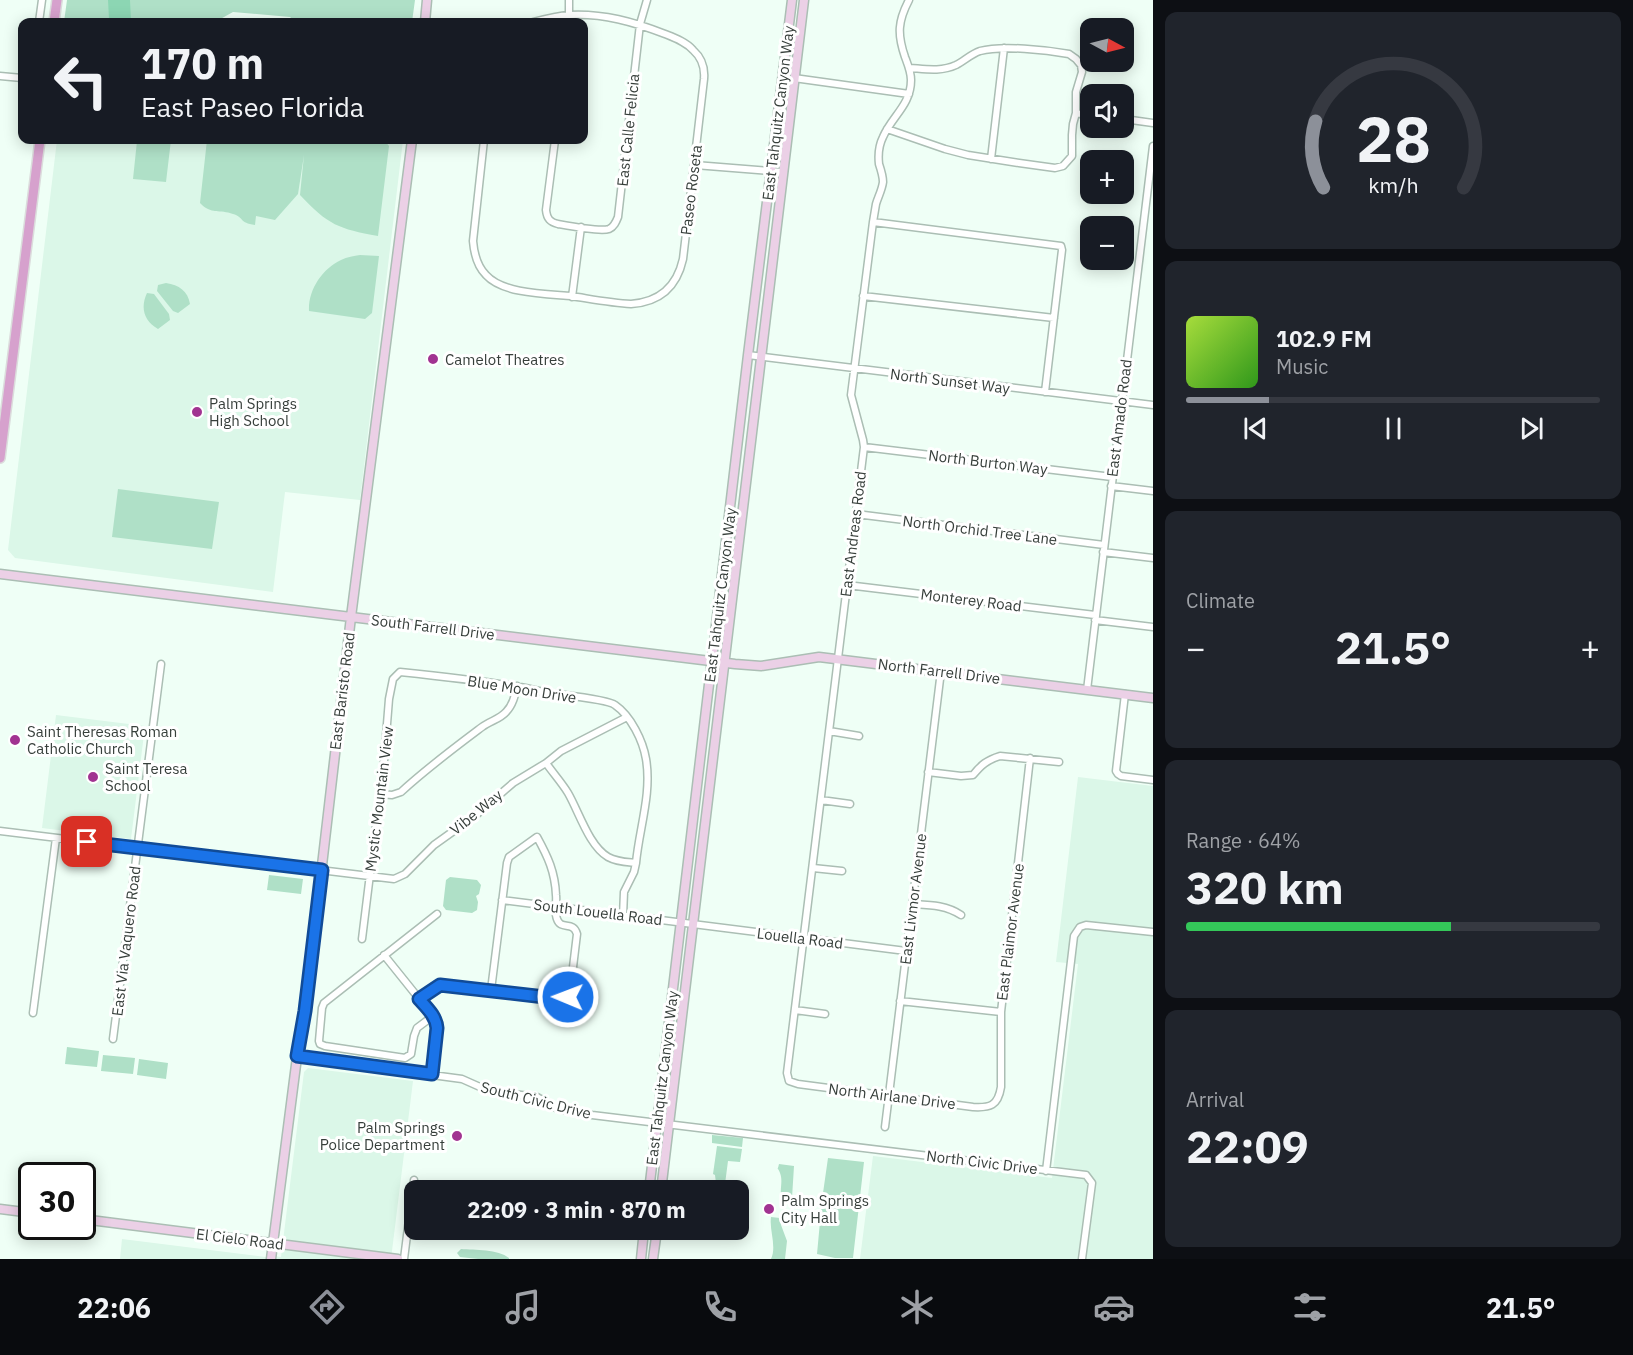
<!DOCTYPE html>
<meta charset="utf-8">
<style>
:root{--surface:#171b24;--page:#20242c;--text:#f1f3f6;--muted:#9ea1a6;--line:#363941;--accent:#8c9099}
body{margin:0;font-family:"IBM Plex Sans",sans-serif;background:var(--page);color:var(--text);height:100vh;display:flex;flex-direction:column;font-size:22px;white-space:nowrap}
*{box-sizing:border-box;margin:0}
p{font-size:20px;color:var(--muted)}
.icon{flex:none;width:33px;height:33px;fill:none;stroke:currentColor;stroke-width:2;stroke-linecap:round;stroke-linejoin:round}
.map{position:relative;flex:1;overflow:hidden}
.side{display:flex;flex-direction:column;gap:12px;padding:12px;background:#0d0f14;width:480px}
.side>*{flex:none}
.hud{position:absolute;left:18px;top:18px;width:570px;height:126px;border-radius:12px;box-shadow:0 3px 15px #0003;background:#171b24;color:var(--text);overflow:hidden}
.needle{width:39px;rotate:97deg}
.buttons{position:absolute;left:1080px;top:18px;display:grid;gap:12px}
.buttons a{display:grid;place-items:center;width:54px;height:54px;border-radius:12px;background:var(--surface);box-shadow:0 3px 15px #0003;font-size:30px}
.speed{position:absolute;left:18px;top:1162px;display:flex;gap:12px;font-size:30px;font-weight:700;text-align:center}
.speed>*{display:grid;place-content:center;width:78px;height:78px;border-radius:50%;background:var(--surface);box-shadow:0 3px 15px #0003;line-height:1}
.speed .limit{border:3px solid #111;border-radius:9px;background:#fff;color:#111}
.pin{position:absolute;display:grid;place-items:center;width:51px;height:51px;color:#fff;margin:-26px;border-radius:12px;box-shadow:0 3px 9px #0006}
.me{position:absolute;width:66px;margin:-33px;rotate:271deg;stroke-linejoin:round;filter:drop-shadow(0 0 4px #0008)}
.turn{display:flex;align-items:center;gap:21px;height:126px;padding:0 24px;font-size:27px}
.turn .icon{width:78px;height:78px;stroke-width:2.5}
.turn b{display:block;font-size:42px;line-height:51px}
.big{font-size:45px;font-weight:700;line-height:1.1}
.side .widget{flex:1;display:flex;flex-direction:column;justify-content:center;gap:9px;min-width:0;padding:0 21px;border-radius:12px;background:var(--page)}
.side .dial{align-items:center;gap:0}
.dial svg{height:156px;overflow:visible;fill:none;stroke:var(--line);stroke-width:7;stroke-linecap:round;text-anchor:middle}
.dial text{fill:var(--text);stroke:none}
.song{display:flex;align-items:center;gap:18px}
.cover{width:72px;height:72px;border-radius:9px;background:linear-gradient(135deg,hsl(80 70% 55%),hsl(110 70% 35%))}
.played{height:6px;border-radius:3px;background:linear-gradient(90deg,var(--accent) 20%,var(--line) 20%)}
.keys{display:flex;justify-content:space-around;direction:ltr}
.heat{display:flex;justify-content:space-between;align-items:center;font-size:33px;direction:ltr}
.charge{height:9px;border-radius:4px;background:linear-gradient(90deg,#34c759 64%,var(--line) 0)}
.trip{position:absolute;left:404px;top:1180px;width:345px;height:60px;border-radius:12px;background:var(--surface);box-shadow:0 3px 15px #0003;font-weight:700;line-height:60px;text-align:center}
.dock{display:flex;height:96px;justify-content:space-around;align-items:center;background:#090b0e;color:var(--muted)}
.dock .icon{width:42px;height:42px}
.dock .selected{color:var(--accent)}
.dock b{font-size:27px;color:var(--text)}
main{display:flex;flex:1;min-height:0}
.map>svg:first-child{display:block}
.built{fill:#dbf7e8}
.green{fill:#afe0c7}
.water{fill:#8cd6b3}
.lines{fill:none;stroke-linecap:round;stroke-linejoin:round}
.street-casing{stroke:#abbeb4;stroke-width:9}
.secondary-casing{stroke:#abbeb4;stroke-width:11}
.primary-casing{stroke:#dbdcdc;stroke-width:12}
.street{stroke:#fff;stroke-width:6}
.secondary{stroke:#ebd0e6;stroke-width:8}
.primary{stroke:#d6a1cd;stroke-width:9}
.route-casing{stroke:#114b97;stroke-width:15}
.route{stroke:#1a73e8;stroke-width:10}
.poi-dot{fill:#a13391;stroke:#fff;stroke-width:2}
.labels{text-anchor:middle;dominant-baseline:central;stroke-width:6;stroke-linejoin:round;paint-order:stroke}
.street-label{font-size:15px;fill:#373f3b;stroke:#fff}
.poi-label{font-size:15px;fill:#373f3b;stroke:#fff;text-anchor:start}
</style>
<main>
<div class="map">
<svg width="1153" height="1259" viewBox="0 0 1153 1259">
<rect width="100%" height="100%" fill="#effff6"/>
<path class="built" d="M 57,140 L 403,140 L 360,500 L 285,492 L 273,592 L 15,558 L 8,550 Z
M 56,715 L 145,726 L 131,839 L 42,828 Z
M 1078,777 L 1153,786 L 1153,1259 L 860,1259 L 873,1156 L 1052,1178 L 1078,964 L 1056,962 Z
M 308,1068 L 413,1081 L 391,1259 L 120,1259 L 122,1239 L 273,1258 L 274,1256 L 281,1257 L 304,1072 Z"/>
<path class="green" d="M 67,0 L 415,0 L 412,22 L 296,22 L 290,17 L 233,12 L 215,22 L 64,22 Z
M 125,140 L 171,140 L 166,182 L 133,179 L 137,141 Z
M 207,140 L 384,140 L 389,146 L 378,236 C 339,229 328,225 300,195 L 304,155 L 298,194 L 275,220 L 256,216 L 255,225 C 239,223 244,217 233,214 C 220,209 211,215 200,203 Z
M 360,255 L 379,256 L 372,313 L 365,319 L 309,311 C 308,290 322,269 341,260 C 347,257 354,256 360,255 Z
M 166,283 C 179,285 188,291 190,304 L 178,313 L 173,311 L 157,291 L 158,285 Z
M 147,293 L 154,294 L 169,314 L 170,320 L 158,329 C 144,321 140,308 147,293 Z
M 118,489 L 219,502 L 212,549 L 112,537 Z
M 269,875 L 303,879 L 301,894 L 267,890 Z
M 450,877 L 477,880 L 481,885 L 479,894 L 476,896 L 478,902 L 477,910 L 472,913 L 446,910 L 443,906 L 446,880 Z
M 67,1047 L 99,1051 L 97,1067 L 65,1064 Z
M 103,1055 L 135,1058 L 133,1074 L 101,1071 Z
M 139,1059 L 168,1063 L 166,1079 L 137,1075 Z
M 712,1135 L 743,1138 L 742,1147 L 712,1143 Z
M 717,1146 L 742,1149 L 740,1162 L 728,1161 L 725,1184 L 716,1183 L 715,1175 L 713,1174 Z
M 828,1158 L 864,1162 L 853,1258 L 835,1258 L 817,1254 L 822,1200 Z
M 779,1164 L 794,1166 L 792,1198 L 781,1195 C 780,1187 783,1181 780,1173 C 777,1165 777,1173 779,1164 Z
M 771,1217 L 780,1218 L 781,1225 L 787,1241 L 785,1259 L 771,1259 C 777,1246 769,1230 771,1217 Z
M 461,1249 C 475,1250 498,1249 509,1258 L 509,1259 L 478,1259 L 460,1257 L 457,1253 Z"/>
<path class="water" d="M 108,0 L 130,0 L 131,22 L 101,22 L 101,20 L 109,19 Z"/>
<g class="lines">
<g class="street-casing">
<path id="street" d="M 569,0 L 569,22
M 909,0 C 898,21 897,34 905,57 C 908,65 911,72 911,80 C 911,105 892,116 883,137 C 879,145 878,155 879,164 C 881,170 883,176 883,182 C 882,190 878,197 876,204 C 875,210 874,216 873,222 L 851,395 L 863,440 L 864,447 L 787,1073 L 789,1081 L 798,1084 L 973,1107 C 990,1108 998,1106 1001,1087 L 1001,1012 L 1030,758
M 39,22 L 42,0
M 0,76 L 22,78
M 794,78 L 909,94
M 1076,113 L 1090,115
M 1124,119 L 1153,123
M 887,129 L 945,149 L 968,155 L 1019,163 L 1055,168 L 1063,166 L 1072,156 L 1072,135 L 1073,124 L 1076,113 L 1076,92 L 1082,72 L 1081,65 L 1076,59 L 1069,54 C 1047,50 1002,45 980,51 C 971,54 964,61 956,65 C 941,72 925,69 910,68
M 484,140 L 473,241 C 474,253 477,266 486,275 C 503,294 547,294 571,296 C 591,299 611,303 631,304 C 660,302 677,286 683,259 L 704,79 C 705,68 702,58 693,50 C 686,42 675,38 665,34 C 634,22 603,13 569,15 C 557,16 545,19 533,22
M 555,140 L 546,210 C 547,219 550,222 558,224 C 569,226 600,232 609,229 C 614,227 616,222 618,217 L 640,24 L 647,0
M 991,159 L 1004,48
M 695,165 L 782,172
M 873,222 L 1061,246 L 1062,250 L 1045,392
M 863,296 L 1054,318
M 572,297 L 581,227
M 748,355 L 1153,405
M 864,447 L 1112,477
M 1111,486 L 1153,491
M 856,514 L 1104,545
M 1103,552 L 1153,558
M 847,585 L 1095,615
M 1095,620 L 1153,627
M 1087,690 L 1153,146
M 1125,694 L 1116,771 L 1118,774 L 1121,776 L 1153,780
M 829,731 L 859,736
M 546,763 C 553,773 562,783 568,793 C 579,812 589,846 608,857 C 617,862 626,862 636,863
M 928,772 L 961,776 L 973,775 C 981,765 987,760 1000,756 L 1059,762
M 380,794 L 392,795 L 401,792 C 427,768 454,748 482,727 C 490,721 500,719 506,712 C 513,705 515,695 517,686
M 821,800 L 850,804
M 0,831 L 394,879 L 405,874 L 434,845 L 476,815 L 513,783 L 546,763 L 561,751 L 627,717
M 813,868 L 842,871
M 502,900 L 906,951
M 912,904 C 930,905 946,905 961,915
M 362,939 L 384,761 L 389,699 L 393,679 L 400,672 C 438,676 475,680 513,686 C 525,687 536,691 549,693 C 561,695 607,699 615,705 C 631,716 643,741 646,759 C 652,794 639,829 636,863 L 634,872 L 624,892 L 623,916
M 384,955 L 433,1016 L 437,1023 L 432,1074
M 419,999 L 440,985 L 444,984 L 563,999 L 568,997 L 570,992 L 577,934 C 573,920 561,931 557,919 C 554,912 557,903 556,895 C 555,872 548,857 537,837 L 509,857 L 507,863 L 491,990
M 900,1001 L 1001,1012
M 795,1010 L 825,1014
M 33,1013 L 56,838
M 433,1016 L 417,1028 L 414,1036 L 411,1054 L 405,1058 L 325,1046 L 320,1044 L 319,1041 L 322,1008 L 324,1003 L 437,914
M 113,1039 L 161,664
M 297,1057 L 462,1079 L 489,1091 L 537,1097 L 558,1109 L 592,1115 L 1086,1175 L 1092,1183 L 1082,1259
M 885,1127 L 941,671
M 1046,1171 L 1074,936 L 1080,927 L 1086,925 L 1153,932
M 404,1259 L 414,1180"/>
</g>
<g class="secondary-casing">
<path id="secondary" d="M 425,22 L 427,0
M 0,574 L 735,664 L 761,666 L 819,657 L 1153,698
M 649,1191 L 748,355 L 792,0
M 661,1191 L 804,0
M 0,1209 L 32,1213
M 82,1219 L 398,1259
M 271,1259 L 297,1057 L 305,1011 L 351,617 L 412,140
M 641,1259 L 644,1230
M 653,1259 L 657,1230"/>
</g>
<g class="primary-casing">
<path id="primary" d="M 54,22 L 57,0
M 0,458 L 40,140"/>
</g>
<use href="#street" class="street"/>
<use href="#secondary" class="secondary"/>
<use href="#primary" class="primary"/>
</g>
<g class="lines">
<g class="route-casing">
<path id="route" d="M 87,842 L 322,870 L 305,1011 L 297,1056 L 432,1074 L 437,1028 C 436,1016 427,1008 419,999 L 440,985 L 562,999 L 568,997"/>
</g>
<use href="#route" class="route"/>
</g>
<g class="poi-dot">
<circle cx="433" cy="359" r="6"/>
<circle cx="197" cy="412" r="6"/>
<circle cx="15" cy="740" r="6"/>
<circle cx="93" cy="777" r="6"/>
<circle cx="457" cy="1136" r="6"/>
<circle cx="769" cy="1209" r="6"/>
</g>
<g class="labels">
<g class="street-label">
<text transform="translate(778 113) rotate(-83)">East Tahquitz Canyon Way</text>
<text transform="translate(628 130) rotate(-84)">East Calle Felicia</text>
<text transform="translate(691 190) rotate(-83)">Paseo Roseta</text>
<text transform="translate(950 381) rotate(7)">North Sunset Way</text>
<text transform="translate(1119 418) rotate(-83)">East Amado Road</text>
<text transform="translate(988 462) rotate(7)">North Burton Way</text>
<text transform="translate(980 530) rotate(7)">North Orchid Tree Lane</text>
<text transform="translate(853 534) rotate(-83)">East Andreas Road</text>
<text transform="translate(720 595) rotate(-83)">East Tahquitz Canyon Way</text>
<text transform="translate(971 600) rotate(7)">Monterey Road</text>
<text transform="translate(433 627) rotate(7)">South Farrell Drive</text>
<text transform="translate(939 671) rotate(7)">North Farrell Drive</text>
<text transform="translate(522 689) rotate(9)">Blue Moon Drive</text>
<text transform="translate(342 691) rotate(-83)">East Baristo Road</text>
<text transform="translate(379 799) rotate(-83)">Mystic Mountain View</text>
<text transform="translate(476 812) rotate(-39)">Vibe Way</text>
<text transform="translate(913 899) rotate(-83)">East Livmor Avenue</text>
<text transform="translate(598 912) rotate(7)">South Louella Road</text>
<text transform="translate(1010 932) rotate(-83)">East Plaimor Avenue</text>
<text transform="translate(800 938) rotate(7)">Louella Road</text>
<text transform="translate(126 941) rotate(-83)">East Via Vaquero Road</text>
<text transform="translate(662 1078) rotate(-83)">East Tahquitz Canyon Way</text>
<text transform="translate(892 1096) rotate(7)">North Airlane Drive</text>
<text transform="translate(536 1100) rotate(14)">South Civic Drive</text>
<text transform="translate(982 1162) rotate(7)">North Civic Drive</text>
<text transform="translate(240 1239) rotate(7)">El Cielo Road</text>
</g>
<g class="poi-label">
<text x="445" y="359">Camelot Theatres</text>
<text x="209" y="403">Palm Springs<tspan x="209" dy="17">High School</tspan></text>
<text x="27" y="731">Saint Theresas Roman<tspan x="27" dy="17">Catholic Church</tspan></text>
<text x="105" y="768">Saint Teresa<tspan x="105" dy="17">School</tspan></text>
<text x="445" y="1127" text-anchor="end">Palm Springs<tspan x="445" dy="17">Police Department</tspan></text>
<text x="781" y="1200">Palm Springs<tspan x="781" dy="17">City Hall</tspan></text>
</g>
</g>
</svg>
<div class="buttons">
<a><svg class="needle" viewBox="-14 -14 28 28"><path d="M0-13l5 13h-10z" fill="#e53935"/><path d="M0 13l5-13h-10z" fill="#9ea1a6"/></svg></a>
<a><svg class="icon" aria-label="sound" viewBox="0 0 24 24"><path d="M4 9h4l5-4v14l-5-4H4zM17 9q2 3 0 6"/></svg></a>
<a>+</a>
<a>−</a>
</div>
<div class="speed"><div class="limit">30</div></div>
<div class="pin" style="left:87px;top:842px;background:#d93025"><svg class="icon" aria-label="arrive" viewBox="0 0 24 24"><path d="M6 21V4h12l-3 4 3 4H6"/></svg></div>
<svg class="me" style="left:568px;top:997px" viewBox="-20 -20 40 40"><circle r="17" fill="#1a73e8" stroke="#fff" stroke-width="3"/><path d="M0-11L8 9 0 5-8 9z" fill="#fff"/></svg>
<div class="trip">22:09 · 3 min · 870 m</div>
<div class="hud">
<div class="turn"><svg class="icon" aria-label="left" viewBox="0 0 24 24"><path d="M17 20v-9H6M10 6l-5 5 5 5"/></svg><div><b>170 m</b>East Paseo Florida</div></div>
</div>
</div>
<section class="side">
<div class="widget dial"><svg viewBox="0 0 100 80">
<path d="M14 69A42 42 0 1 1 86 69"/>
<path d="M14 69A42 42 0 0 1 10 35" stroke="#8c9099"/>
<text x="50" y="56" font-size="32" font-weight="700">28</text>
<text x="50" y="72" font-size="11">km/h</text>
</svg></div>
<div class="widget">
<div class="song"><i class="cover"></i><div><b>102.9 FM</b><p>Music</p></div></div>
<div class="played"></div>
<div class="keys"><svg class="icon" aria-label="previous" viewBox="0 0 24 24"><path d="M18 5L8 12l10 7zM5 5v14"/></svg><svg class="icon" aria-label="pause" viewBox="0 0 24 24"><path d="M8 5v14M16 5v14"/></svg><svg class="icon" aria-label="next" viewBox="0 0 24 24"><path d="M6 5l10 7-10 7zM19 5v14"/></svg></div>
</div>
<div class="widget"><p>Climate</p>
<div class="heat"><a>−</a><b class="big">21.5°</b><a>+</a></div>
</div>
<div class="widget"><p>Range · 64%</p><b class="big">320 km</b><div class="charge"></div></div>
<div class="widget"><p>Arrival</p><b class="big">22:09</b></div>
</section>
</main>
<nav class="dock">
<b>22:06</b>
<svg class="icon selected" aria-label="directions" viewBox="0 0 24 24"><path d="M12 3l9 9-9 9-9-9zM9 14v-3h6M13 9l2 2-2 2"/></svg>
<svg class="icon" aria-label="music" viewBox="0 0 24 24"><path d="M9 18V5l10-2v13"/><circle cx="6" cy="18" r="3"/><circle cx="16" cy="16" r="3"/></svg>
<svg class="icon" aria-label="phone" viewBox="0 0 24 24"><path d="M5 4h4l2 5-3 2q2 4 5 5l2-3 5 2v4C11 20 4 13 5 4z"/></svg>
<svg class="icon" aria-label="climate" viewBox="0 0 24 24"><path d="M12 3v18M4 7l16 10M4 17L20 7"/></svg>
<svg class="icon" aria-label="car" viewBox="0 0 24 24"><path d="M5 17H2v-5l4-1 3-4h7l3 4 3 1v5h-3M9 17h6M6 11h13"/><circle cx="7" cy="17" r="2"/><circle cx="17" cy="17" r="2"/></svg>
<svg class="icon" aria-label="filters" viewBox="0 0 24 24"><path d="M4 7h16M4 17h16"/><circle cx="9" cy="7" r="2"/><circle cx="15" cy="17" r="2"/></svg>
<b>21.5°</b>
</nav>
